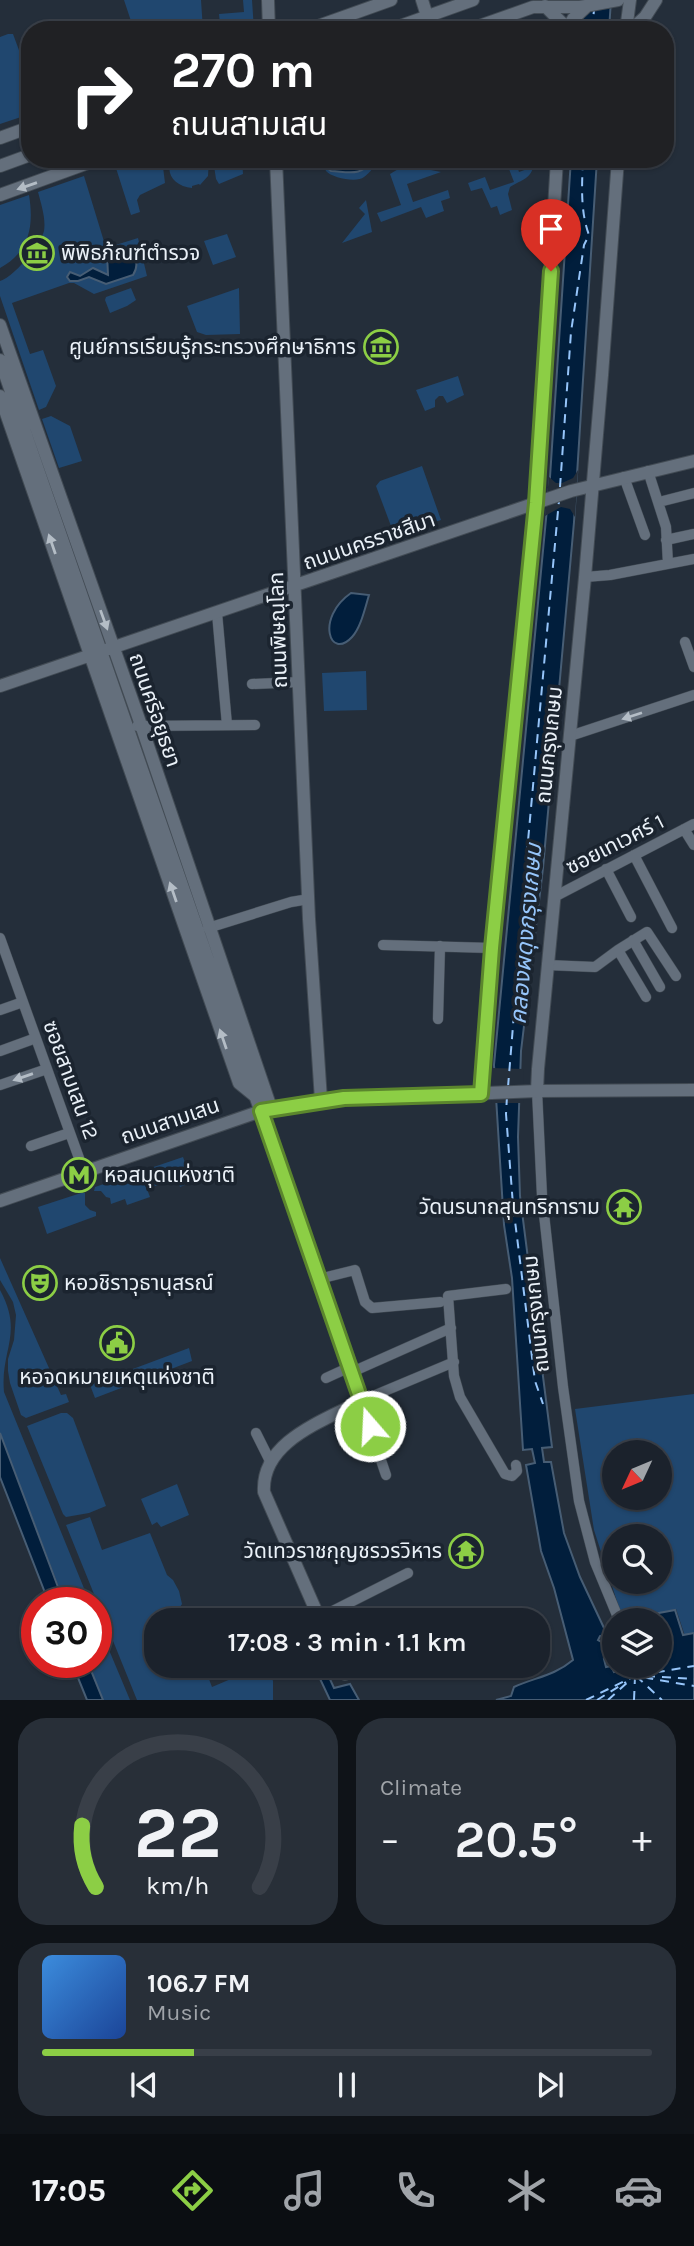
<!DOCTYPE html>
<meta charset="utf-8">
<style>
:root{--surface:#1b222c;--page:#282f38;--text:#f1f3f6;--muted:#a0a4a9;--line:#393f48;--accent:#8cce45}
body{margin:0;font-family:Karla,"Noto Sans Thai",sans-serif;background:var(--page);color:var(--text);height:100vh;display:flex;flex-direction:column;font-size:26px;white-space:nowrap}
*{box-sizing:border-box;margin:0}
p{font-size:23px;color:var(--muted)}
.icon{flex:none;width:38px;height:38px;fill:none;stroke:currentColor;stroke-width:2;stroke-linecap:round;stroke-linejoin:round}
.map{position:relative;height:1700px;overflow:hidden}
.panel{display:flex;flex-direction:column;gap:18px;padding:18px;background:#0f1318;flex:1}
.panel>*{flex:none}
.banner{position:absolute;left:21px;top:21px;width:653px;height:147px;border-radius:28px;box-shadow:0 2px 5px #0004,0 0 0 2px var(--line);background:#202124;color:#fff;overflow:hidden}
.needle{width:46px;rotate:226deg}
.tools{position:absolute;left:602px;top:1440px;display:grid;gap:14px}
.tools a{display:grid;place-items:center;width:70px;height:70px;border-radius:50%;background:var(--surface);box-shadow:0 2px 5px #0004,0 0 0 2px var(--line);font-size:35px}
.speed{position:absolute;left:21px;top:1587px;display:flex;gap:14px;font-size:35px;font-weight:700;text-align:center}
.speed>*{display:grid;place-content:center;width:91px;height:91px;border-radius:50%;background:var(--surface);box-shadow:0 2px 5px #0004,0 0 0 2px var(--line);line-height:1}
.speed .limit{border:10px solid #d22;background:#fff;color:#111}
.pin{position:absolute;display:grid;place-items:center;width:60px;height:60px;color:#fff;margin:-72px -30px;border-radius:50% 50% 50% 0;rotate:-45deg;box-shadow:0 0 7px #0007}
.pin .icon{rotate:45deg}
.me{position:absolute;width:77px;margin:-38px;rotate:341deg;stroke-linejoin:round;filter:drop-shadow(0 0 5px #0008)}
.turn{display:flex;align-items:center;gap:24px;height:147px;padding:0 35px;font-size:32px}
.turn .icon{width:91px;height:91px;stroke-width:2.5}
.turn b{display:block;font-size:49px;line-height:60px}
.big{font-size:52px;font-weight:600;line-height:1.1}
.panel .widget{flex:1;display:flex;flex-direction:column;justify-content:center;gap:10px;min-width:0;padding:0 24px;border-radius:28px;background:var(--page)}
.panel .dial{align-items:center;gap:0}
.dial svg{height:182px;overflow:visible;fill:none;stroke:var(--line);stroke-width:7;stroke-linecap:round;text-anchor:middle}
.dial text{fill:var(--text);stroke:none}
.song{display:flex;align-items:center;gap:21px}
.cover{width:84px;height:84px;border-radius:10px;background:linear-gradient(135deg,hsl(210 70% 55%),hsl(220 70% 35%))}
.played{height:7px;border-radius:4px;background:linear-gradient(90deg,var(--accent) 25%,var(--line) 25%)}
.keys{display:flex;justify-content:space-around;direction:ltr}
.heat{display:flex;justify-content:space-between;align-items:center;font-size:38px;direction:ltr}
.panel .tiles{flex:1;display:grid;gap:18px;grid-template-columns:1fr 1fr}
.widget:last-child{grid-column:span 2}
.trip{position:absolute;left:144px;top:1608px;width:406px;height:70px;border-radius:28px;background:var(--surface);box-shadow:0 2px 5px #0004,0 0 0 2px var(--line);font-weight:600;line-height:70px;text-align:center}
.tabs{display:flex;height:112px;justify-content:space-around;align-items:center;background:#0b0e12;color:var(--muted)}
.tabs .icon{width:49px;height:49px}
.tabs .current{color:var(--accent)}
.tabs b{font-size:32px;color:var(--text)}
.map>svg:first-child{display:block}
.green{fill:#20476f;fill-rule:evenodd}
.water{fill:#011e3c;stroke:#475d74;stroke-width:2}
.pier{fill:#242e3a}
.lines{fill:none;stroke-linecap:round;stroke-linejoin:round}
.ferry{stroke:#96c5fa;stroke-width:2;stroke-dasharray:9 7;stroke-linecap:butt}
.street-casing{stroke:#424b54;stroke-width:11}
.secondary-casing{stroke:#424b54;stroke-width:14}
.street{stroke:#646f7c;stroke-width:10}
.secondary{stroke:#646f7c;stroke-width:12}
.oneway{fill:#b4bdc6}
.route-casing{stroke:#5b862d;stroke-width:18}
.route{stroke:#8cce45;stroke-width:12}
.labels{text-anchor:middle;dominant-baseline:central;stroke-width:7;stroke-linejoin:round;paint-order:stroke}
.poi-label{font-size:21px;fill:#eaf1f8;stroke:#1b242f;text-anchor:start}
.street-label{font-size:21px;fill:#eaf1f8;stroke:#1b242f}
.water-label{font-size:23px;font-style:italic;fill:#96c5fa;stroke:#1b242f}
</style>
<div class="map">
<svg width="694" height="1700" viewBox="0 0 694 1700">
<rect width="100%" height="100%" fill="#242e3a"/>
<path class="green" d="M 124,0 L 201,0 L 203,30 L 134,30 Z
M 243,0 L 252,0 L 254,30 L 210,30 L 220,24 L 219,14 L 244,12 Z
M 8,34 L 13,34 L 30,80 L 30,114 L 0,124 L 0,37 Z
M 131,159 L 162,159 L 165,183 L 140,195 L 137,200 L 140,212 L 131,215 L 115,165 Z
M 171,159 L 209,159 L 208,176 L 200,185 L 199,184 L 192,186 L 192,188 C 176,186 165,176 171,159 Z
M 213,159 L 242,159 L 243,174 L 219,184 L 216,179 Z
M 325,159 L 331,171 L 359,172 L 374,159 L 379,159 C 375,165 370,173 364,177 C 357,183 332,178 326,171 C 325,169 325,161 325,159 Z
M 405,165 L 441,172 L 407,184 L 413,202 L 448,190 L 450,198 L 441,201 L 444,211 L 426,218 L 421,207 L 381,222 L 377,213 L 401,205 L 390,174 Z
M 517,166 L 519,172 L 533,167 C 531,179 519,181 510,187 L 508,194 L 512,210 L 500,215 L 497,206 L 491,208 L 482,188 L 471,191 L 468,183 L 485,177 L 490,190 L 514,182 L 509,169 Z
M 84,176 L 106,248 L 138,238 L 147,276 L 94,294 L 74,283 L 69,283 L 12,303 L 30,354 L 43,350 L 56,386 L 46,407 L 39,410 L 0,296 L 0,281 C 13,278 41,244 44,231 C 46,218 41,204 38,192 Z
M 29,195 C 34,225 30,252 0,268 L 0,205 Z
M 366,200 L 372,232 L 342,243 L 365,214 L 359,208 Z
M 227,234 L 236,257 L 213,265 L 204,241 Z
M 131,288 L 136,300 L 127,306 L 110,313 L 105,300 L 106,297 Z
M 239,288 L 240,334 L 206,335 L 197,332 L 187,306 Z
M 458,376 L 464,395 L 447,403 L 443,396 L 439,396 L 435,400 L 435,407 L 425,411 L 416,390 Z
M 51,416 L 70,426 L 82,461 L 59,468 L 42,419 Z
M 422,466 L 441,520 L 394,534 L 376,486 L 380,481 Z
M 366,671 L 367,710 L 324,711 L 322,673 Z
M 183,1157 L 192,1182 L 180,1187 L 177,1178 L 147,1189 L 150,1197 L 127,1205 L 125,1199 L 111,1204 L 110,1198 L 106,1197 L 101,1191 L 94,1191 L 95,1187 Z
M 81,1193 L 85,1193 L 85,1205 L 90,1210 L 96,1212 L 96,1216 L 47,1234 L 38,1207 Z
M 0,1258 L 61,1395 L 66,1394 L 69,1402 L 26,1418 L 21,1415 L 10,1383 L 8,1371 L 8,1359 L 14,1340 L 16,1315 L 13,1302 L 0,1280 Z
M 0,1290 C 24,1334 0,1350 4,1392 L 90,1603 L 65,1603 L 0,1433 Z
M 189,1348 L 192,1361 L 95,1398 L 90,1385 Z
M 694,1394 L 694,1634 L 685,1636 L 676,1609 L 623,1620 L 594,1530 L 575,1409 ZM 614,1452 L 660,1452 L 660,1498 L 614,1498 ZM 614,1536 L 660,1536 L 660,1582 L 614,1582 Z
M 61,1413 L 67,1413 L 73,1418 L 106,1506 L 89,1513 L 66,1517 L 63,1514 L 27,1426 Z
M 177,1484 L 189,1515 L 161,1527 L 157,1522 L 152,1525 L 141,1499 Z
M 90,1517 L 102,1550 L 150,1533 L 167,1575 L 173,1580 L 179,1591 L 182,1604 L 180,1607 L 185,1620 L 156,1620 L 156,1666 L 204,1666 L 212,1687 L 261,1666 L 268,1666 L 273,1681 L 273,1700 L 137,1700 L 66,1525 Z
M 96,1619 L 130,1700 L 103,1700 L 88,1663 L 96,1662 Z"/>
<path class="water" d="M 584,0 L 611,0 L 609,30 L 581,30 Z
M 326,159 L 374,159 C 361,177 350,172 331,171 L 327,168 Z
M 571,159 L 597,159 L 574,522 L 543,868 L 521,1051 L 518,1137 L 520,1196 L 552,1447 L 542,1448 L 544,1462 L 551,1462 L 564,1533 L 580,1577 L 604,1628 L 604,1635 L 600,1636 L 598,1640 L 605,1644 L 607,1641 L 614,1657 L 604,1659 L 606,1667 L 611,1666 L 614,1672 L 635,1666 L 660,1666 L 660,1620 L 650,1620 L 648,1615 L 675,1610 L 683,1635 L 694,1633 L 694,1700 L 496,1700 L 511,1696 L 514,1687 C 536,1677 554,1676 573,1660 L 554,1588 L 541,1551 L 526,1465 L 535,1463 L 532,1449 L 523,1450 L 512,1278 L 504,1225 L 494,1065 L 550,477 Z
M 115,248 C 131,247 142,261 133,275 L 106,284 L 89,277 L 78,281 L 70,281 L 67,277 L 70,272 L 80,276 L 93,268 L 108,275 L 107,253 Z
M 351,593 L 369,595 C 365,608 361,627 352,637 C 330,661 315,618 351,593 Z
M 0,1433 L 64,1603 L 49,1603 L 0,1477 Z
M 72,1663 L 88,1663 L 103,1700 L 87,1700 Z
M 314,1666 L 324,1666 L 334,1688 L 350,1684 L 359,1700 L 330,1700 Z"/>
<path class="pier" d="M 578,470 L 575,517 L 570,509 L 561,507 L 545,516 L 549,477 L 556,483 L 562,483 L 573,478 Z
M 491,1068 L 524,1069 L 523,1103 L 492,1103 Z"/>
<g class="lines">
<path class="ferry" d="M 592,30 L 594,10
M 560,487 L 571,332 L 584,245 L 589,235 C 580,211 582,184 583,159
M 508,1087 L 523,904 L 538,879 L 529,866 L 527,852 L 559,500
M 507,1096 L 506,1114 L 513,1205 L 535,1381 L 543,1404
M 640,1675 L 694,1666
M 636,1676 L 662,1700
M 646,1676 L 694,1679
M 586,1700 L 635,1676 L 694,1686
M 597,1700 L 626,1682
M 608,1700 L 631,1679
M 634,1700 L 635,1677"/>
<g class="street-casing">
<path id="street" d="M 648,471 L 666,527 L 668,564
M 624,477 L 645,535
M 659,502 L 694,493
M 666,540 L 694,534
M 585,577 L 610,575 L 694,559
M 217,613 L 227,725
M 685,642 L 694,667
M 252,684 L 299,682
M 137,726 L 255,725
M 570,736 L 694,695
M 684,829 L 694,845
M 634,855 L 672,928
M 606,869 L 631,917
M 554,897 L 694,824
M 208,928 L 291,902 L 309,899
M 0,938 L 84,1172
M 633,940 L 660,987
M 383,945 L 492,948
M 618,950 L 646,997
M 547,965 L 595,967 L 618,950 L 647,932 L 676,976
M 0,1010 L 23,1002
M 438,1019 L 440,946
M 0,1051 L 36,1038
M 0,1085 L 47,1069
M 537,1091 L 542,1196 L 563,1387 L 579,1501 L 595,1562 L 619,1620
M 31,1146 L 69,1133
M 319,1279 L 355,1270 L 365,1302 L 372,1308 L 440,1302
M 506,1289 L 448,1296 L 454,1376 L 460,1397 L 505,1474 L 512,1476 L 517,1471 L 516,1465
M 352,1372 L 451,1328
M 326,1378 L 350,1367
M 256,1433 L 270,1461
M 386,1475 L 361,1401 L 454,1362
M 319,1618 L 408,1573"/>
</g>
<g class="secondary-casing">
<path id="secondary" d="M 268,0 L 269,30
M 422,0 L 427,16
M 545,6 L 563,24
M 632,29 L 645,17 L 656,0
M 307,30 L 391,0
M 389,30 L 473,0
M 468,30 L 533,7 L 580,7 L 618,0
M 567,30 L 573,19 L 587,6
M 626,30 L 630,0
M 0,138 L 30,127
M 276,159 L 309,919 L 321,1100
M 0,166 L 30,155
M 0,195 L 99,159
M 0,325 L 141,725 L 271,1108
M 0,360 L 361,1401 C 324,1421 261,1441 264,1492 L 320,1620
M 0,396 L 239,1083 L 255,1096
M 0,686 L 571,491 L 694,461
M 537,1091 L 538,1069 L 585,577 L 602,375 L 618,159
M 481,1094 L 492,948 L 536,503 L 557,159
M 0,1201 L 261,1111 L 321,1100 L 537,1091 L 694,1090
M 342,1666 L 345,1674"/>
</g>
<use href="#street" class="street"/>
<use href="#secondary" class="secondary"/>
</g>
<defs><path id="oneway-solid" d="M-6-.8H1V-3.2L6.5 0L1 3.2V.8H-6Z" transform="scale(1.75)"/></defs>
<g class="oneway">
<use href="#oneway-solid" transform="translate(27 186) rotate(161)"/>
<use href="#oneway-solid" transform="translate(52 544) rotate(-109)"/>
<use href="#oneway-solid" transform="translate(104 620) rotate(70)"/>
<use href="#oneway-solid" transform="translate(632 716) rotate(162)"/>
<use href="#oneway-solid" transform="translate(173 892) rotate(-109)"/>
<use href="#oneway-solid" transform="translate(223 1039) rotate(-109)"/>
<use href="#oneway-solid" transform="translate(23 1077) rotate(161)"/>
</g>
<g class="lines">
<g class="route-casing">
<path id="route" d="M 370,1426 L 261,1111 L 344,1098 L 481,1094 L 492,948 L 536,503 L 551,271"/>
</g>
<use href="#route" class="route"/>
</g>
<defs>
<g id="museum-ring" transform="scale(1.75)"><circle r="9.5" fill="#1b242f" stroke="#8cce45" stroke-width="1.5"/><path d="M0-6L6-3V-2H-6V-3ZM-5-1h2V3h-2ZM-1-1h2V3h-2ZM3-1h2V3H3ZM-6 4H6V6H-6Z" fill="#8cce45"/></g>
<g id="metro-ring" transform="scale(1.75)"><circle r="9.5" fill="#1b242f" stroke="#8cce45" stroke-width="1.5"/><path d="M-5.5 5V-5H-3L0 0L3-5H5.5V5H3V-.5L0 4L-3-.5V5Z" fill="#8cce45"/></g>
<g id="temple-ring" transform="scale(1.75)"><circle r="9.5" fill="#1b242f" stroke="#8cce45" stroke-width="1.5"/><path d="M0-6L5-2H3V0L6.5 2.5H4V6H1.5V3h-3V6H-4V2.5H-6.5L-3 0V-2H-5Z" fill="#8cce45"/></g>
<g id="theatre-ring" transform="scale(1.75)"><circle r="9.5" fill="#1b242f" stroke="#8cce45" stroke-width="1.5"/><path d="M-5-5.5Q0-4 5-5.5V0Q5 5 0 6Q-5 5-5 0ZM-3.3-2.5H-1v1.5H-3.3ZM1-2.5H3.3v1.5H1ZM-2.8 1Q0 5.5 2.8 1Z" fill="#8cce45"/></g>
<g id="civic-ring" transform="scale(1.75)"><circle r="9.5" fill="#1b242f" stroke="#8cce45" stroke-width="1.5"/><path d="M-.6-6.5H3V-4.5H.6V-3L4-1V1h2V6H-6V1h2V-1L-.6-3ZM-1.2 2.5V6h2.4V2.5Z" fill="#8cce45"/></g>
</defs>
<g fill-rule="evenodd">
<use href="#museum-ring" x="37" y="253"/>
<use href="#museum-ring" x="381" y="347"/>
<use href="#metro-ring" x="79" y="1175"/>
<use href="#temple-ring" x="624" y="1207"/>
<use href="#theatre-ring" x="40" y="1283"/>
<use href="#civic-ring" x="117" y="1343"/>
<use href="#temple-ring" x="466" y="1551"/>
</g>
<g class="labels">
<g class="poi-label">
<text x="61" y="253">พิพิธภ้ณฑ์ตำรวจ</text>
<text x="356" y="347" text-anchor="end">ศูนย์การเรียนรู้กระทรวงศึกษาธิการ</text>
<text x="104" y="1175">หอสมุดแห่งชาติ</text>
<text x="600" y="1207" text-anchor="end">วัดนรนาถสุนทริการาม</text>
<text x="64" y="1283">หอวชิราวุธานุสรณ์</text>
<text x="117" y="1377" text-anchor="middle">หอจดหมายเหตุแห่งชาติ</text>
<text x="442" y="1551" text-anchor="end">วัดเทวราชกุญชรวรวิหาร</text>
</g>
<g class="street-label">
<text transform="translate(369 541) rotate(-19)">ถนนนครราชสีมา</text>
<text transform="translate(278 630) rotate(-92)">ถนนพิษณุโลก</text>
<text transform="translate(155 710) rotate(71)">ถนนศรีอยุธยา</text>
<text transform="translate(549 745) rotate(-84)">ถนนกรุงเกษม</text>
<text transform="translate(615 844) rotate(-27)">ซอยเทเวศร์ 1</text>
<text transform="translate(71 1080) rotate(70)">ซอยสามเสน 12</text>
<text transform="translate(170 1121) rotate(-19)">ถนนสามเสน</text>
<text transform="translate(536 1314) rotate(-96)">ถนนกรุงเกษม</text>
</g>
<g class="water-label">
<text transform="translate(526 934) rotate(-85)">คลองผดุงกรุงเกษม</text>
</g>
</g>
</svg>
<div class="tools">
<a><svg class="needle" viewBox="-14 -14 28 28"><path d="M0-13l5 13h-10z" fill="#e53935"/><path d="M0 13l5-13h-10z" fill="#a0a4a9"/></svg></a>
<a><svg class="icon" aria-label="search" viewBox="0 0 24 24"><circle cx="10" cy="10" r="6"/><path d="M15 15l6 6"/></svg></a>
<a><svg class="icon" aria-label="layers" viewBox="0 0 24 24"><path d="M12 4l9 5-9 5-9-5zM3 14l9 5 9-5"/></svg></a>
</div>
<div class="speed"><div class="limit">30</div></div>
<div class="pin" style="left:551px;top:271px;background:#d93025"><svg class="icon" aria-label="arrive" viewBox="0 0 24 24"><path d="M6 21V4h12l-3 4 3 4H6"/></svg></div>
<svg class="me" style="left:370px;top:1426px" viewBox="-20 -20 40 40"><circle r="17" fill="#8cce45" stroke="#fff" stroke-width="3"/><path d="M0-11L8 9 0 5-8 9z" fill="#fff"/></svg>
<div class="trip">17:08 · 3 min · 1.1 km</div>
<div class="banner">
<div class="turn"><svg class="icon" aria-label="right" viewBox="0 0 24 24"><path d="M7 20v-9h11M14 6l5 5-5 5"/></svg><div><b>270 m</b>ถนนสามเสน</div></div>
</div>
</div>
<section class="panel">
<div class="tiles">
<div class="widget dial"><svg viewBox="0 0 100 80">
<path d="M14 69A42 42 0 1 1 86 69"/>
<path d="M14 69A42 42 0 0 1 8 42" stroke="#8cce45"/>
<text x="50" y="56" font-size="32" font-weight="700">22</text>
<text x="50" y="72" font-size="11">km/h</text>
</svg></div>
<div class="widget"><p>Climate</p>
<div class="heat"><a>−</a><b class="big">20.5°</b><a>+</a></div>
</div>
<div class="widget">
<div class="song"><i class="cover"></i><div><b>106.7 FM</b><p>Music</p></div></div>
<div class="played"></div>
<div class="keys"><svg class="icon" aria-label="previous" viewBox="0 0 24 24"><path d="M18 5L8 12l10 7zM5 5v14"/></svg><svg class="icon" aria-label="pause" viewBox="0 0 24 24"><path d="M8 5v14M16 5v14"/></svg><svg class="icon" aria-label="next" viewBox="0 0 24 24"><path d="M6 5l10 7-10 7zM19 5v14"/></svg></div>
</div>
</div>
</section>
<nav class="tabs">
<b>17:05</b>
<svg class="icon current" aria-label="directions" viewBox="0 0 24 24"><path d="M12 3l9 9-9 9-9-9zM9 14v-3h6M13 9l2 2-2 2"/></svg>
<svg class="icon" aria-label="music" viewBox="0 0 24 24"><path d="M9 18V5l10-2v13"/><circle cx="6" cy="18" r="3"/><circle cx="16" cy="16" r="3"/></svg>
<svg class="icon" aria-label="phone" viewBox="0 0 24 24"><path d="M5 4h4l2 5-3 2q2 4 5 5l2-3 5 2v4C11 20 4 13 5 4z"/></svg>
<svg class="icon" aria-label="climate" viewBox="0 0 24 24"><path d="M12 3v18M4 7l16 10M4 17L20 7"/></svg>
<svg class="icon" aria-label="car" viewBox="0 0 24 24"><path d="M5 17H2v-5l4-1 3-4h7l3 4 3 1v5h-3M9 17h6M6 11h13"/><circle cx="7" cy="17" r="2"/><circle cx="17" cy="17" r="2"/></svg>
</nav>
